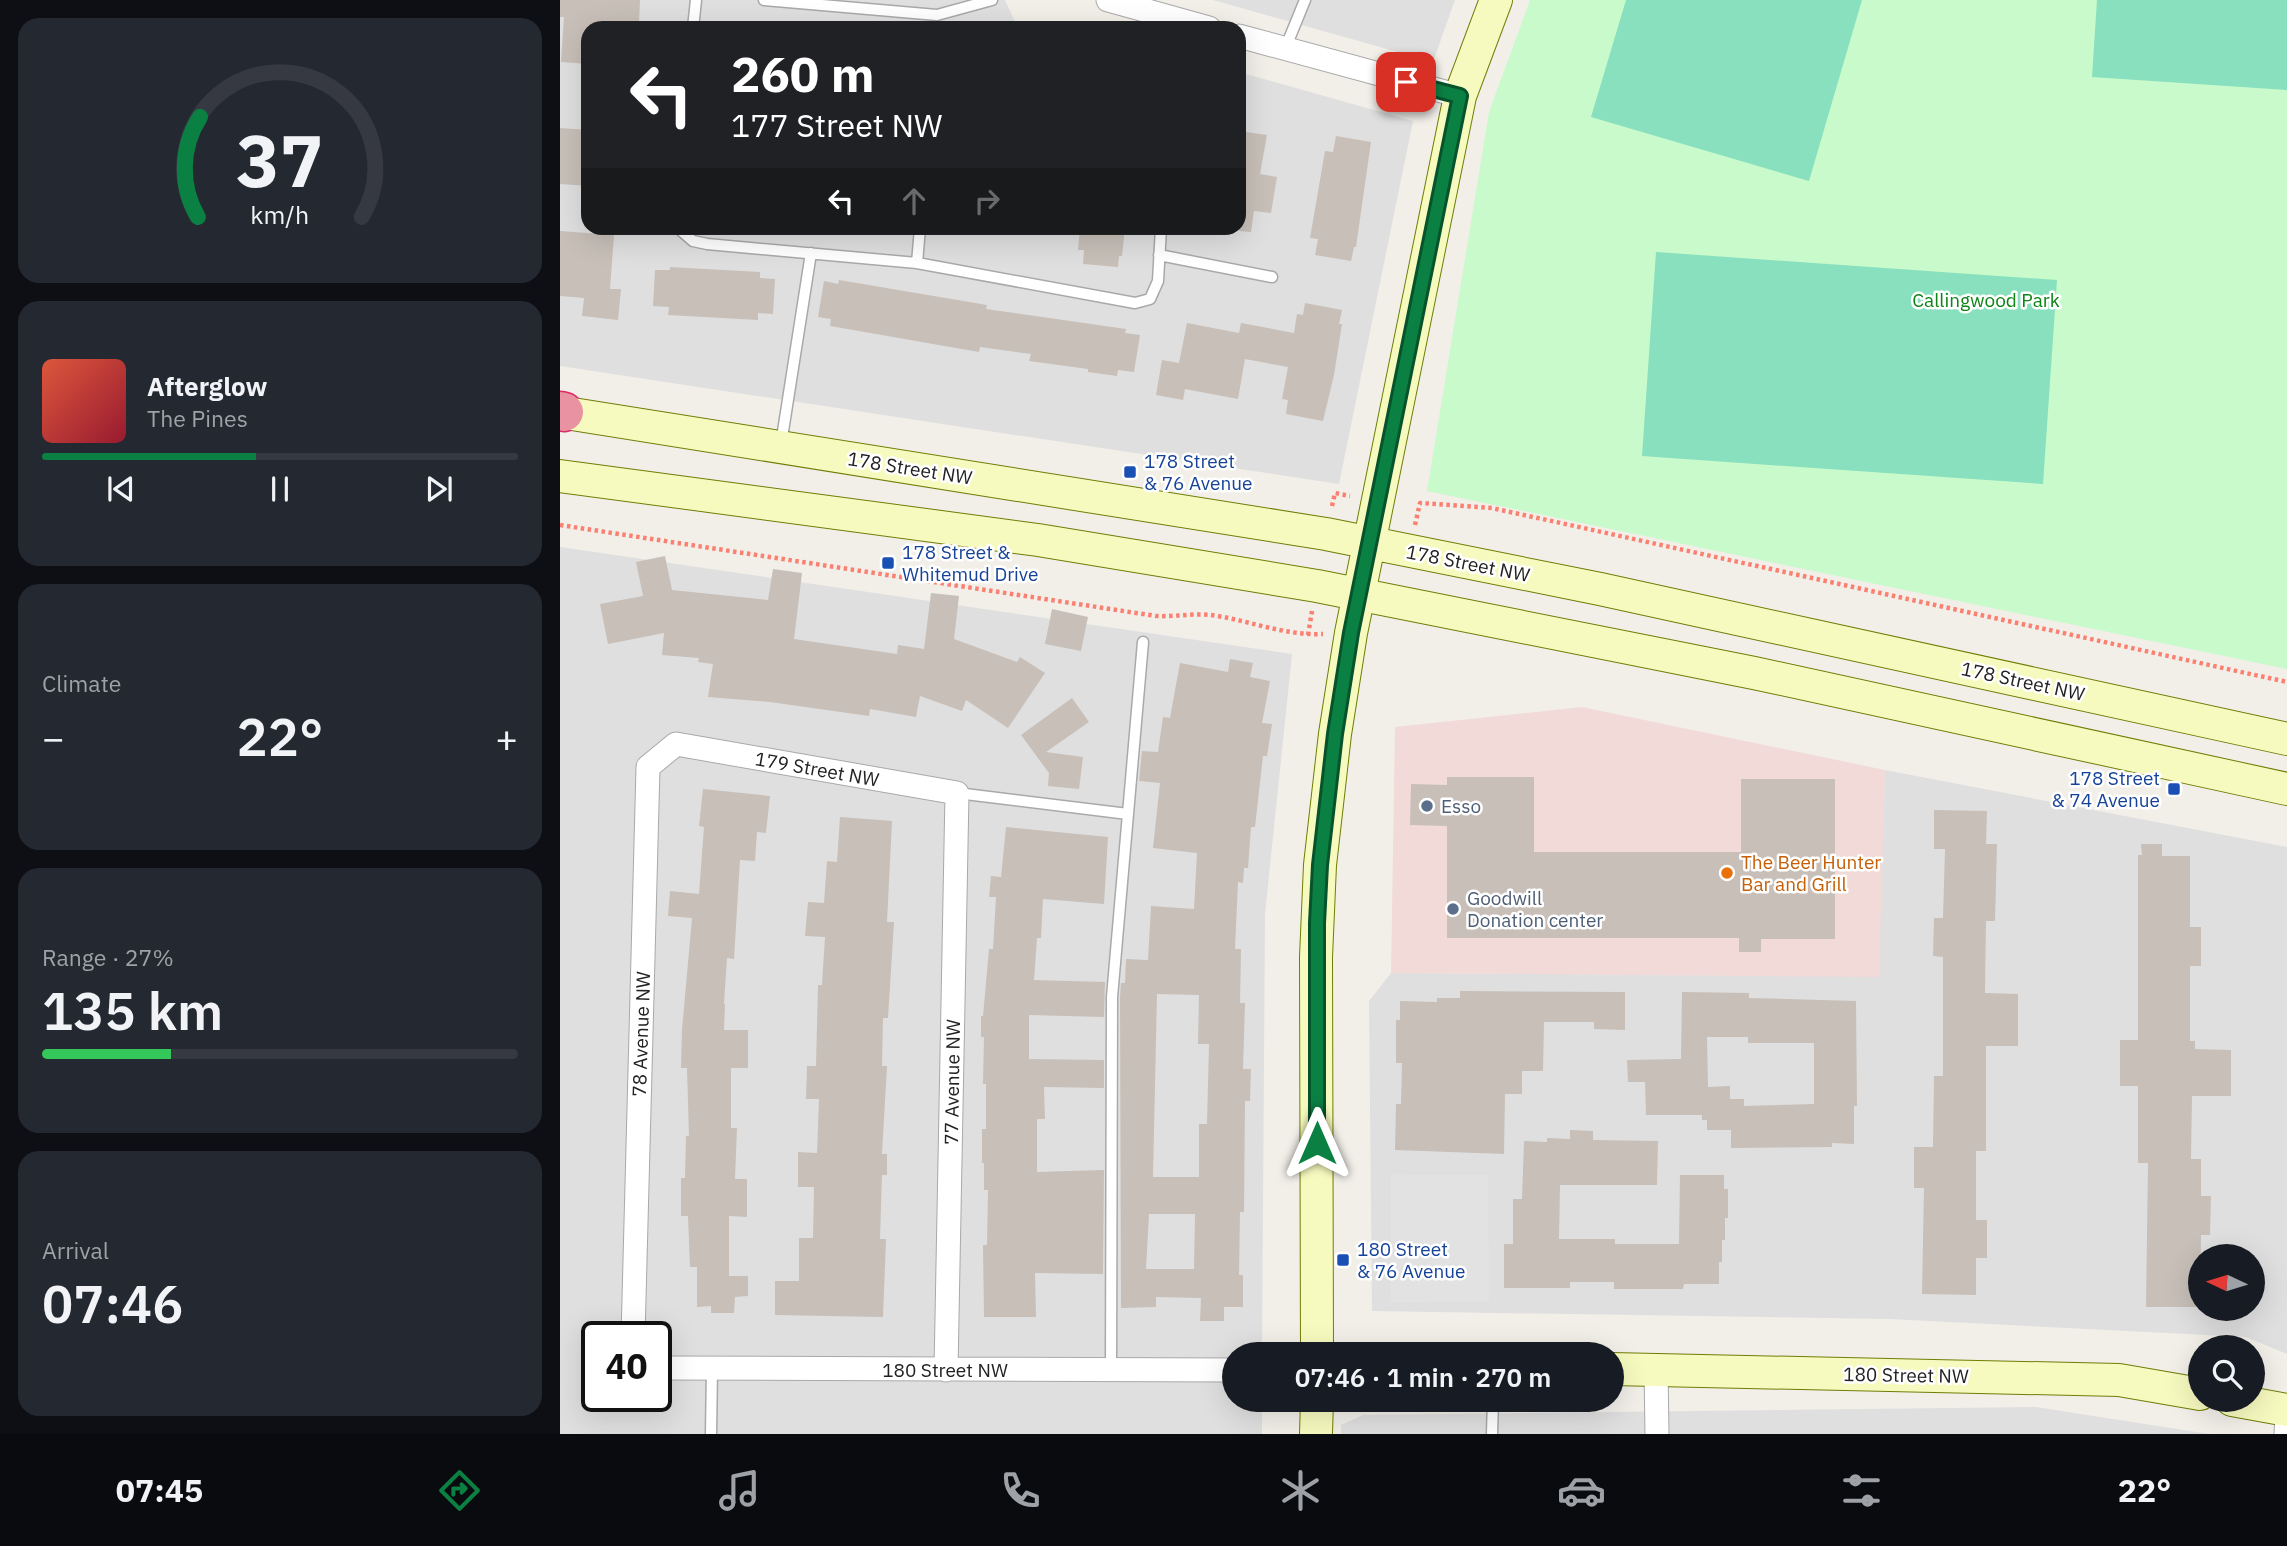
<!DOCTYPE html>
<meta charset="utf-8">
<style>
:root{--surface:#171b24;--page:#242831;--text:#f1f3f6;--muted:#9ea1a6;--line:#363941;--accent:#0b8043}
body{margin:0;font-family:"IBM Plex Sans",sans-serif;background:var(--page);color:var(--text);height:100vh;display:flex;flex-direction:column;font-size:26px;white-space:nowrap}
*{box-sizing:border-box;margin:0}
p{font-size:23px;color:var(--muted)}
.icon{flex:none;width:38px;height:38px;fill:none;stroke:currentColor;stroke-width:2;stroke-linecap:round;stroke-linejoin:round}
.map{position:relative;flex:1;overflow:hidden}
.sheet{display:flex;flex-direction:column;gap:18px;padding:18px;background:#0d0f14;width:560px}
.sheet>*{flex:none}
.hud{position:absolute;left:21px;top:21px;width:665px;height:214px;border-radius:21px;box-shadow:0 7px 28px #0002;background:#202124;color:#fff;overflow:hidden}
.needle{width:46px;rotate:274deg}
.controls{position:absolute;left:1628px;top:1244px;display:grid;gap:14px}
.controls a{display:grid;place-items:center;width:77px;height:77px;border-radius:50%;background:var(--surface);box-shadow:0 7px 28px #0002;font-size:35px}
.speed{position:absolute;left:21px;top:1321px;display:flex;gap:14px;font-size:35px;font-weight:700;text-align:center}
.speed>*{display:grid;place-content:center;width:91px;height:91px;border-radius:50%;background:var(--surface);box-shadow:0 7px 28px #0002;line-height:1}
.speed .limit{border:4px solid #111;border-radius:10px;background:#fff;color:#111}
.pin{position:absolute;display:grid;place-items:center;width:60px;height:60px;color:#fff;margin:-30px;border-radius:14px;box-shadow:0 4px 10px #0006}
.me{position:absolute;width:77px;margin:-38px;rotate:0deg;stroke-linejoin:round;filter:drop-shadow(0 0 5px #0008)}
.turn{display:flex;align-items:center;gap:24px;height:147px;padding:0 35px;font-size:32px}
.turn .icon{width:91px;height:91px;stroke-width:2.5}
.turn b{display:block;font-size:49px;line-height:60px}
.lanes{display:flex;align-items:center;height:66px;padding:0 35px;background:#0003;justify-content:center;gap:35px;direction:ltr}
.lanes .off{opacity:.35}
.big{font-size:52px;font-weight:600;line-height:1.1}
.sheet .widget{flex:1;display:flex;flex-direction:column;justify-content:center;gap:10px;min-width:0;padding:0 24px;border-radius:21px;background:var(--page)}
.sheet .dial{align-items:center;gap:0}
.dial svg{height:182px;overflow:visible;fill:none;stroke:var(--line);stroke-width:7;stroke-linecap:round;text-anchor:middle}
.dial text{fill:var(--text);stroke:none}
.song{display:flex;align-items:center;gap:21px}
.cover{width:84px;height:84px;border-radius:10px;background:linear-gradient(135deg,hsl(10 70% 55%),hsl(350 70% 35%))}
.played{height:7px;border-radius:4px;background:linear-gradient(90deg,var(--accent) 45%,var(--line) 45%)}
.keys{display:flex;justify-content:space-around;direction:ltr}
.heat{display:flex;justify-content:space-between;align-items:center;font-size:38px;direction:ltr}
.charge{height:10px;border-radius:5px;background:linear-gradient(90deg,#34c759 27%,var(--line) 0)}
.trip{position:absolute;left:662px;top:1342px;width:402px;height:70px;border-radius:35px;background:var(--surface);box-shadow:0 7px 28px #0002;font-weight:600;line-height:70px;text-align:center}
.tabs{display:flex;height:112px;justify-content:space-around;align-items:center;background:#090b0e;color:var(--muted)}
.tabs .icon{width:49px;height:49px}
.tabs .active{color:var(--accent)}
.tabs b{font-size:32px;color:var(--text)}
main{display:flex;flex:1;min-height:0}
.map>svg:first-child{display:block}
.residential{fill:#e0dfdf;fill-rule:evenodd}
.commercial{fill:#f2dad9}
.park{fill:#c8facc}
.pitch{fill:#88e0be}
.parking{fill:#e2e2e2}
.building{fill:#c7bfb8;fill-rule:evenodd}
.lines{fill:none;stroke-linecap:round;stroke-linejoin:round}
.lane-casing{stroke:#a9a9a9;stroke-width:13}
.street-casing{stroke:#a9a9a9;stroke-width:25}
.secondary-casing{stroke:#707d05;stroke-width:34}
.highway-casing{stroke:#dc2a67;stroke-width:41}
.path{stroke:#fa8072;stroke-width:4.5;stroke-dasharray:3.5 3.5;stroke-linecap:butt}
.lane{stroke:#fff;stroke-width:10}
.street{stroke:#fff;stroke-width:23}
.secondary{stroke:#f7fabf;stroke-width:32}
.highway{stroke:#e892a2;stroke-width:38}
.route-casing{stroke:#07532c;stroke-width:18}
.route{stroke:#0b8043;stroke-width:12}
.transit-dot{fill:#1a4fb4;stroke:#fff;stroke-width:2.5}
.service-dot{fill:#5c6f8a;stroke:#fff;stroke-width:2.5}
.food-dot{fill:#e8710a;stroke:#fff;stroke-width:2.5}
.labels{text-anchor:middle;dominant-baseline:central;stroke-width:5;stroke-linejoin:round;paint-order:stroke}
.park-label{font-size:19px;fill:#0c8416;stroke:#fff}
.transit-label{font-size:19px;fill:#164399;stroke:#fff;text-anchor:start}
.street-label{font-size:19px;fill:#222;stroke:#fff}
.service-label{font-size:19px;fill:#4e5e75;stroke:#fff;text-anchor:start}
.food-label{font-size:19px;fill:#c56008;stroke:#fff;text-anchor:start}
</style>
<main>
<section class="sheet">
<div class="widget dial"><svg viewBox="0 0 100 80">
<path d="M14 69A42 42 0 1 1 86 69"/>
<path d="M14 69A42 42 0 0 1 15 25" stroke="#0b8043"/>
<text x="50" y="56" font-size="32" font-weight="700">37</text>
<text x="50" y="72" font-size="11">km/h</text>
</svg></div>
<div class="widget">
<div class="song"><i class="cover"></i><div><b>Afterglow</b><p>The Pines</p></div></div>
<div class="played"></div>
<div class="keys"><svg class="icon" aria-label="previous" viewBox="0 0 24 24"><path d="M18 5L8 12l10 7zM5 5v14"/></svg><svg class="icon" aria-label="pause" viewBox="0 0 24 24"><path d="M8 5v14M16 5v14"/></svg><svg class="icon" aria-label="next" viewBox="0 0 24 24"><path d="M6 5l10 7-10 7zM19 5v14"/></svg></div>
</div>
<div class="widget"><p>Climate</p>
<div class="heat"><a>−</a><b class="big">22°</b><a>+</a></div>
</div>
<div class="widget"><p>Range · 27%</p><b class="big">135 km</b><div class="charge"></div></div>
<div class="widget"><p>Arrival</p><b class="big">07:46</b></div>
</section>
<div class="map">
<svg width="1727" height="1434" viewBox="0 0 1727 1434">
<rect width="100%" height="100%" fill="#f2efe9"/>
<path class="residential" d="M 0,0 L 445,0 L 456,24 L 463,28 L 28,28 L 28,228 L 679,228 L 679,72 L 853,121 L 779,484 L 0,366 Z
M 653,0 L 895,0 L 873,62 Z
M 0,547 L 732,654 L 705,914 L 702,1354 L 674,1354 L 674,1400 L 702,1400 L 702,1434 L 0,1434 ZM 37,1337 L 96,1337 L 96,1396 L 37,1396 Z
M 1325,770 L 1727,847 L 1727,1354 L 1686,1337 L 1329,1319 L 812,1311 L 809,1001 L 831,973 L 1318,976 ZM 1640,1256 L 1692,1256 L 1692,1309 L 1640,1309 Z
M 1476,1407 L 1649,1434 L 781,1434 L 781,1425 L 803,1415 Z"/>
<path class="commercial" d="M 1022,707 L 1325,770 L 1319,977 L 831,973 L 835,727 Z"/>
<path class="park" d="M 970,0 L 1727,0 L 1727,669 L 867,491 L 929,112 Z"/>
<path class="pitch" d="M 1066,0 L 1302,0 L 1249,181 L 1031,117 Z
M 1537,0 L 1727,0 L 1727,90 L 1532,77 Z
M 1096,252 L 1497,280 L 1483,484 L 1082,456 Z"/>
<path class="parking" d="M 831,1174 L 928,1175 L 929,1301 L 831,1303 Z"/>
<path class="building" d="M 0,0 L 80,0 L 79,23 L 73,23 L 73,28 L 28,28 L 28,64 L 1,62 L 4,17 L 0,17 Z
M 0,128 L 28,130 L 28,186 L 0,184 Z
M 679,131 L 707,135 L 700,174 L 717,177 L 711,213 L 694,211 L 691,232 L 679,231 Z
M 776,136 L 811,142 L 796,247 L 794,247 L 791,261 L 755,255 L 758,239 L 750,238 L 765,151 L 773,152 Z
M 520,228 L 565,228 L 562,256 L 559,256 L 558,267 L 523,264 L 524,250 L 518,250 Z
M 0,231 L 54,235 L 50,289 L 61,289 L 58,320 L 22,316 L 24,298 L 0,296 Z
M 110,267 L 200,272 L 200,278 L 215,279 L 213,314 L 198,313 L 198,320 L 108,315 L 109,307 L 93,306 L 95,270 L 110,270 Z
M 279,280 L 427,305 L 426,309 L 566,329 L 565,333 L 580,335 L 574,372 L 558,370 L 557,376 L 528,372 L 528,369 L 469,361 L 471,354 L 420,347 L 419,352 L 270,326 L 271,319 L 258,317 L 264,281 L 278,284 Z
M 745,303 L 782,310 L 779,324 L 782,324 L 774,375 L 763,421 L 726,414 L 728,400 L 722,399 L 728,367 L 685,359 L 678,399 L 625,389 L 623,400 L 596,395 L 602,360 L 619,363 L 627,323 L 679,333 L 681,323 L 734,333 L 737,314 L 743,315 Z
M 105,556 L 112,590 L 208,600 L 213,569 L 242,573 L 234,639 L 337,654 L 338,645 L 364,649 L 371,593 L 399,596 L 394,639 L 457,662 L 460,657 L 485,673 L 448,728 L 406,700 L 402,711 L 360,696 L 356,717 L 310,709 L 309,716 L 210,702 L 148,697 L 153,664 L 138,662 L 139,658 L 102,655 L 104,633 L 48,644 L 40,604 L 83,596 L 76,562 Z
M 492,609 L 528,617 L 521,651 L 485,644 Z
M 670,659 L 693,663 L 690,677 L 710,681 L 702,723 L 712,724 L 707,756 L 703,756 L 695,827 L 691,827 L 688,868 L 684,868 L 683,883 L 678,882 L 675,949 L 681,949 L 680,1003 L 685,1003 L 683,1069 L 691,1069 L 690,1101 L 685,1101 L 684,1212 L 680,1212 L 679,1275 L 683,1275 L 683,1307 L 664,1307 L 664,1321 L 640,1321 L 641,1298 L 596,1297 L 596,1307 L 561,1308 L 560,997 L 561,983 L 565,983 L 566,959 L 588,960 L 591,906 L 634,909 L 637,853 L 593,848 L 600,783 L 579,781 L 582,751 L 598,752 L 603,717 L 610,718 L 620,663 L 668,672 ZM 597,994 L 639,995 L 638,1044 L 649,1044 L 647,1124 L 639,1124 L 639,1177 L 593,1177 ZM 589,1214 L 635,1214 L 634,1269 L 586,1269 Z
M 512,698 L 529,722 L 486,752 L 523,757 L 519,789 L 488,786 L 489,773 L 461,735 Z
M 887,777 L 974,777 L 974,852 L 1181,852 L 1181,779 L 1275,779 L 1275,939 L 1201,939 L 1201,952 L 1179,952 L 1179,938 L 887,938 L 887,826 L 850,825 L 851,784 L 887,785 Z
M 143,789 L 210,796 L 206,833 L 197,832 L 195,861 L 180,860 L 174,959 L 167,958 L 164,1004 L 165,1004 L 164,1030 L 188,1030 L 188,1068 L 171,1068 L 171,1128 L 177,1128 L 175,1179 L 187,1179 L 187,1217 L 169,1216 L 169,1276 L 188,1276 L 188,1296 L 175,1297 L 174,1313 L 151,1313 L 151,1306 L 137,1307 L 137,1267 L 130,1267 L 128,1216 L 121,1216 L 121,1178 L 125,1178 L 126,1136 L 129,1136 L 127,1068 L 121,1068 L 122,1030 L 132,918 L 108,916 L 110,891 L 139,894 L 144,827 L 139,826 Z
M 1374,810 L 1427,811 L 1426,844 L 1437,844 L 1435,921 L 1426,921 L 1425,993 L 1458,994 L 1458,1046 L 1426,1046 L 1426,1151 L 1416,1151 L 1416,1220 L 1427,1220 L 1427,1258 L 1416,1258 L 1416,1295 L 1362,1294 L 1364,1188 L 1354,1188 L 1354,1147 L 1373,1147 L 1374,1076 L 1383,1076 L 1383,957 L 1373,956 L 1374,918 L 1383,918 L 1385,849 L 1374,849 Z
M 280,817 L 332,821 L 327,922 L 334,922 L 328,1018 L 323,1018 L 322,1066 L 327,1066 L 322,1154 L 327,1154 L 327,1175 L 322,1175 L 320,1239 L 326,1239 L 323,1317 L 215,1315 L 215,1281 L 239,1281 L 239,1238 L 253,1238 L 254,1187 L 238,1187 L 238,1152 L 257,1153 L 259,1099 L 246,1099 L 247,1066 L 256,1066 L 258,985 L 262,985 L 265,937 L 245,936 L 248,902 L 264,903 L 267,861 L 277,862 Z
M 446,827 L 548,837 L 544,904 L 483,899 L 481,938 L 477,938 L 474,980 L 545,982 L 544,1017 L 469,1015 L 469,1059 L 544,1060 L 544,1088 L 484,1087 L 485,1119 L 477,1119 L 477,1172 L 544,1170 L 543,1274 L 475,1273 L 476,1317 L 424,1317 L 423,1245 L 427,1245 L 428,1190 L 424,1190 L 424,1163 L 422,1163 L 422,1129 L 426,1129 L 426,1084 L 423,1084 L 424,1037 L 421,1037 L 421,1016 L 423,1016 L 429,949 L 433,949 L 436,897 L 429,897 L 431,876 L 441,877 Z
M 1581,844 L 1602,844 L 1602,856 L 1630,856 L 1630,927 L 1641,927 L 1641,966 L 1630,966 L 1630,1041 L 1635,1041 L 1635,1049 L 1671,1050 L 1671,1096 L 1632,1096 L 1631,1159 L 1641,1159 L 1641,1196 L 1651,1196 L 1650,1235 L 1641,1235 L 1640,1307 L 1586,1307 L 1588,1163 L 1578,1163 L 1578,1086 L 1560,1086 L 1560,1040 L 1578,1040 L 1578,855 L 1582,855 Z
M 900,991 L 1065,992 L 1065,1030 L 1034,1029 L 1034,1022 L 984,1022 L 983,1071 L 962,1071 L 962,1094 L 945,1094 L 944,1154 L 835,1150 L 836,1104 L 841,1104 L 842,1063 L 836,1063 L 836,1020 L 840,1020 L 840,1001 L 877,1002 L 877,998 L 900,998 Z
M 1122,992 L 1189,993 L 1189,998 L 1296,1001 L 1297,1106 L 1294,1106 L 1294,1144 L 1272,1143 L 1272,1147 L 1171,1148 L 1171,1130 L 1147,1130 L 1147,1120 L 1142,1120 L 1142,1115 L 1086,1115 L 1085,1082 L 1068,1082 L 1067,1060 L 1121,1059 ZM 1147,1037 L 1188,1037 L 1188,1043 L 1254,1043 L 1254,1104 L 1184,1106 L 1184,1099 L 1170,1099 L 1170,1086 L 1148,1087 Z
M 1010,1130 L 1033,1131 L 1033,1140 L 1098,1141 L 1097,1185 L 1000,1185 L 999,1239 L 1055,1239 L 1055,1244 L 1119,1244 L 1120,1175 L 1164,1175 L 1164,1189 L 1168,1189 L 1168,1218 L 1165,1218 L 1165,1240 L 1162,1240 L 1162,1262 L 1159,1262 L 1159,1284 L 1124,1284 L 1123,1289 L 1054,1289 L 1054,1282 L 1010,1282 L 1010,1288 L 944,1288 L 944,1244 L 953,1244 L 953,1199 L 962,1199 L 964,1141 L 987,1142 L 987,1138 L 1010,1139 Z"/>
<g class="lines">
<g class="lane-casing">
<path id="lane" d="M 204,0 L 377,15 L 432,0
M 133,28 L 136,0
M 725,49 L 745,0
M 118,228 L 133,241 L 147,244 L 357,263 L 575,303 L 590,299 L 598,281 L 601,228
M 599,255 L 712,277
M 357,263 L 360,228
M 221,444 L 251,253
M 397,793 L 568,814
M 551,1370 L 552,997 L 583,642
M 151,1434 L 152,1368
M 932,1434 L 933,1400"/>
</g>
<g class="street-casing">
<path id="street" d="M 548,0 L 649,28
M 679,36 L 900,96
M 73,1337 L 88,767 L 116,744 L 397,793 L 386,1370
M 96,1368 L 674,1370
M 1096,1369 L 1097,1434
M 1726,1434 L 1727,1417"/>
</g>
<g class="secondary-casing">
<path id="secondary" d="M 0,412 L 766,534 L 1040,589 L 1727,739
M 0,476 L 478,540 L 757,586 L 1194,673 L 1727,789
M 757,1354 L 756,957 L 760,865 L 775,734 L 791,633 L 900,96 L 936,0
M 1052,1369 L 1559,1380 L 1640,1394
M 1672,1400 L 1727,1410
M 756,1434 L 757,1400"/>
</g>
<g class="highway-casing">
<path id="highway" d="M 0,411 L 4,412"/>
</g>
<path class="path" d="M 772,506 L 775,493 L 790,496
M 0,525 L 596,616 C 614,617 633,613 651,615 C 688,620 725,636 763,634
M 855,525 L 860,503 L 932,508 L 1727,682
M 748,635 L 752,611"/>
<use href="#lane" class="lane"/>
<use href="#street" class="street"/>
<use href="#secondary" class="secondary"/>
<use href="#highway" class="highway"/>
</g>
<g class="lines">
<g class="route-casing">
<path id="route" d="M 757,1143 L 757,923 L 760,865 L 775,734 L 791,633 L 900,96 L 846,82"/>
</g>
<use href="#route" class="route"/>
</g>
<g class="transit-dot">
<rect x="563" y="465" width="14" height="14" rx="3.5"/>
<rect x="321" y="556" width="14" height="14" rx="3.5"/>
<rect x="1607" y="782" width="14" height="14" rx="3.5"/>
<rect x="776" y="1253" width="14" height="14" rx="3.5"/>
</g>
<g class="service-dot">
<circle cx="867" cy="806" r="7"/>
<circle cx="893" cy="909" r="7"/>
</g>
<circle class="food-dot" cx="1167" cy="873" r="7"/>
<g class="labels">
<g class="park-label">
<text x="1426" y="300">Callingwood Park</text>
</g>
<g class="transit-label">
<text x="584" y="461">178 Street<tspan x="584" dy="22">&amp; 76 Avenue</tspan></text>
<text x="342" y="552">178 Street &amp;<tspan x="342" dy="22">Whitemud Drive</tspan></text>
<text x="1600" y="778" text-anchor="end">178 Street<tspan x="1600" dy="22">&amp; 74 Avenue</tspan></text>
<text x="797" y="1249">180 Street<tspan x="797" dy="22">&amp; 76 Avenue</tspan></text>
</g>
<g class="street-label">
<text transform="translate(350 468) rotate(9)">178 Street NW</text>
<text transform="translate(908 563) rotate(11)">178 Street NW</text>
<text transform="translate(1463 681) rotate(12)">178 Street NW</text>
<text transform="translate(257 769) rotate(10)">179 Street NW</text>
<text transform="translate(81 1034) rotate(-88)">78 Avenue NW</text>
<text transform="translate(392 1082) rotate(-89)">77 Avenue NW</text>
<text x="385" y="1370">180 Street NW</text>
<text transform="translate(1346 1375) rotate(1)">180 Street NW</text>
</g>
<g class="service-label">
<text x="881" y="806">Esso</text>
<text x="907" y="898">Goodwill<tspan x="907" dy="22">Donation center</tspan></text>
</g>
<g class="food-label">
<text x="1181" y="862">The Beer Hunter<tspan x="1181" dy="22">Bar and Grill</tspan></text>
</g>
</g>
</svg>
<div class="controls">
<a><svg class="needle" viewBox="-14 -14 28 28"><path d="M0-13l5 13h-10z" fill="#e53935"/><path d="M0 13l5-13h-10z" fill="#9ea1a6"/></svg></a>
<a><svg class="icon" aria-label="search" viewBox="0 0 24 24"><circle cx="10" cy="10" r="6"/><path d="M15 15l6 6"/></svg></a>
</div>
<div class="speed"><div class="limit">40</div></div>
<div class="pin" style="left:846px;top:82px;background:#d93025"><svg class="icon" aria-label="arrive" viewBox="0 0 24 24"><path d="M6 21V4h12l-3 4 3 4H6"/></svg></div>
<svg class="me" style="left:757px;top:1143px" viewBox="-20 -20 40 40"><path d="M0-17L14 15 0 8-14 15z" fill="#0b8043" stroke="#fff" stroke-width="4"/></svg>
<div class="trip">07:46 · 1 min · 270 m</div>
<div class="hud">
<div class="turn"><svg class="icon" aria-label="left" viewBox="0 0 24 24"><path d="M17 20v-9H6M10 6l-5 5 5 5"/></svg><div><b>260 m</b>177 Street NW</div></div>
<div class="lanes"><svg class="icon" aria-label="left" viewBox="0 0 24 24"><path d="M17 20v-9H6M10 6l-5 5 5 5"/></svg><svg class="icon off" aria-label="ahead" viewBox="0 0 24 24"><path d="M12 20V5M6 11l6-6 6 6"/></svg><svg class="icon off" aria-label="right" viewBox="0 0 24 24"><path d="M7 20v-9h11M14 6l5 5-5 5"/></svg></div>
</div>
</div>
</main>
<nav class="tabs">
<b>07:45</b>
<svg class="icon active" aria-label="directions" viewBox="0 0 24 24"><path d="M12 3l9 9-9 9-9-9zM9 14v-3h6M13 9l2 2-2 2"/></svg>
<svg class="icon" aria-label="music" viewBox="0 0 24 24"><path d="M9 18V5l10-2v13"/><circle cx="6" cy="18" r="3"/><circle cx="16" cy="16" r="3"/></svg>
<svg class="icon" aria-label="phone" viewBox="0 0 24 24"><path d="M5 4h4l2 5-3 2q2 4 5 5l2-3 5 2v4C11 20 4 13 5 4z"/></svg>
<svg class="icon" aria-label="climate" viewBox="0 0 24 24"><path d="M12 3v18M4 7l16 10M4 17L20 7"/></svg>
<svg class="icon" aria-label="car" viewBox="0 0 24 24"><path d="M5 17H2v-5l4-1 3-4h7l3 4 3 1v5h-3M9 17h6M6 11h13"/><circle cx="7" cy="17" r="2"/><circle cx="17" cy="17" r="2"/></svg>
<svg class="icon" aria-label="filters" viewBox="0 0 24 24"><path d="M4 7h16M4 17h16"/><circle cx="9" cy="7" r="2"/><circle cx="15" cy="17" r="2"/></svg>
<b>22°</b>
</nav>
